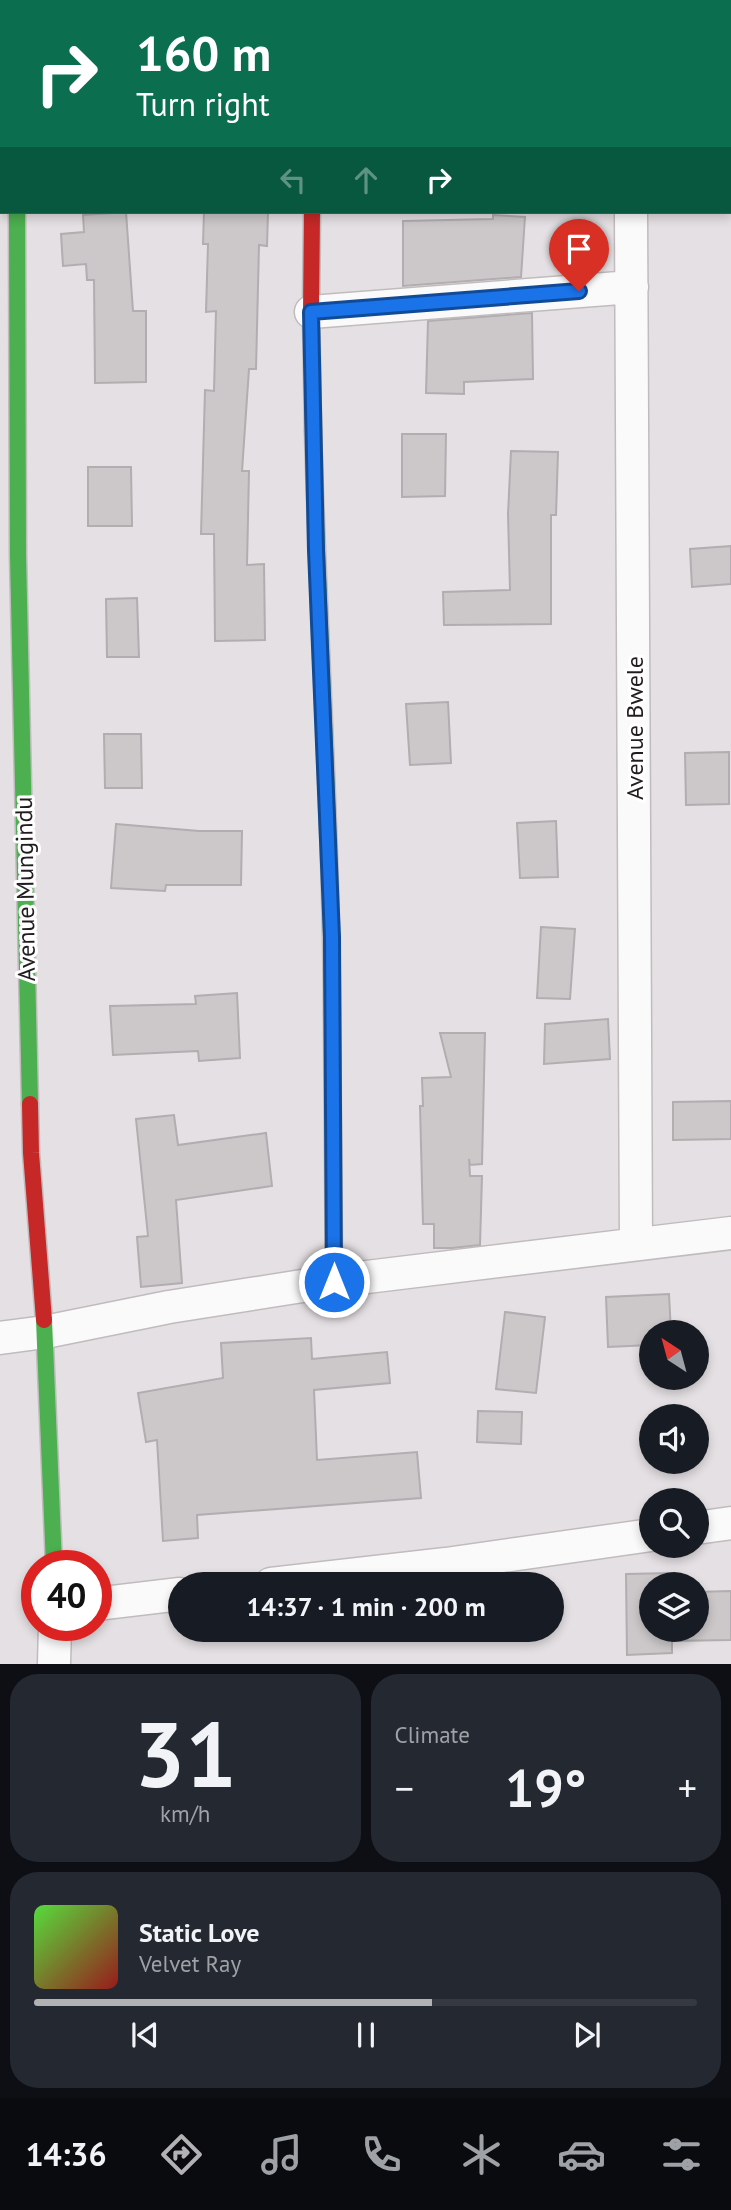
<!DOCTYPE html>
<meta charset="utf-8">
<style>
:root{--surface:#171b24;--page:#242831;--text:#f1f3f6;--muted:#9ea1a6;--line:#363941;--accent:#b2b1b4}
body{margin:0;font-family:"PT Sans",sans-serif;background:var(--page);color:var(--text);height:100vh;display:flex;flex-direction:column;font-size:26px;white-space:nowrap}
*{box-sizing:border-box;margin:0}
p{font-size:23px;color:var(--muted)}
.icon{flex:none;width:38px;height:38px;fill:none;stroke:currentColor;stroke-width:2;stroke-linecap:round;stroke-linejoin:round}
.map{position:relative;height:1664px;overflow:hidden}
.details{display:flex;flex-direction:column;gap:10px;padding:10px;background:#0d0f14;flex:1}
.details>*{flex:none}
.hud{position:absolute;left:0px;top:0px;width:732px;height:214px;box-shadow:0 4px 10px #0003;background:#0b6e4f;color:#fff;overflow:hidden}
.needle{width:46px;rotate:324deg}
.fabs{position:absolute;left:639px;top:1320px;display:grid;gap:14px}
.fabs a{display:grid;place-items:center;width:70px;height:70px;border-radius:50%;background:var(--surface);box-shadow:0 4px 10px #0003;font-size:35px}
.speed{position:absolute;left:21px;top:1550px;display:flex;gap:14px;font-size:35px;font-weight:700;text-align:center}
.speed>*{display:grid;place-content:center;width:91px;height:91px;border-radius:50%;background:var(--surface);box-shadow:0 4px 10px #0003;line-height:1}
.speed .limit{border:10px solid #d22;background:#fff;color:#111}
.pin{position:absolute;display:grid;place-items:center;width:60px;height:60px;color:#fff;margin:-72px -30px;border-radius:50% 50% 50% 0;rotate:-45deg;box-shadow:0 0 7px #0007}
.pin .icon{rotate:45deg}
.me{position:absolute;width:77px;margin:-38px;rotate:0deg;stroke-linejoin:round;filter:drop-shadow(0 0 5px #0008)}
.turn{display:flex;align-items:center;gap:24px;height:147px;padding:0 21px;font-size:32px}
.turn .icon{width:91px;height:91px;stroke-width:2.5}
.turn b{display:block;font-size:49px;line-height:60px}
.lanes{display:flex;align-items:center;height:66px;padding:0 21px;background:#0003;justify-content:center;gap:35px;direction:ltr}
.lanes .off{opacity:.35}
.big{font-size:52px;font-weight:700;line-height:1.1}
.details .tile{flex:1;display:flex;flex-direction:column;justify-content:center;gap:10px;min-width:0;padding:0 24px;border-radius:28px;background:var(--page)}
.details .dial{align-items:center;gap:0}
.dial b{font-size:91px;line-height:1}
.song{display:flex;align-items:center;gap:21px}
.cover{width:84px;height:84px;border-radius:10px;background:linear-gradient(135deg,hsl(110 70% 55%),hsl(0 70% 35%))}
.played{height:7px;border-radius:4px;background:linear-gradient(90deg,var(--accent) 60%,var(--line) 60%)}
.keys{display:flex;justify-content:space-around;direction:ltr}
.heat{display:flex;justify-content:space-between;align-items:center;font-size:38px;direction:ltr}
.details .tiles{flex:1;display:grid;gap:10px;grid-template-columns:1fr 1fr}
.tile:last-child{grid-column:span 2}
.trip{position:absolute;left:168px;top:1572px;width:396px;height:70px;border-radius:35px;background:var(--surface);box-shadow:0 4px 10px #0003;font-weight:700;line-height:70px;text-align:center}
.menu{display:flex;height:112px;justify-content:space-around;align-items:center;background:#090b0e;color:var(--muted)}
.menu .icon{width:49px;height:49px}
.menu .selected{color:var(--accent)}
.menu b{font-size:32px;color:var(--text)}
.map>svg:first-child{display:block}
.building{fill:#ccc8ca;stroke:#b1adb0;stroke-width:2}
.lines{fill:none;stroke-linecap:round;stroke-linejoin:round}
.street-casing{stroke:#c0bcbe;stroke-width:35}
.fast-casing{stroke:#c0bcbe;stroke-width:19}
.slow-casing{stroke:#c0bcbe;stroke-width:19}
.jam-casing{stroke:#c0bcbe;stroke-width:19}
.street{stroke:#fbfafb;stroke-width:32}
.fast{stroke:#4caf50;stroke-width:16}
.slow{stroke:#ffc107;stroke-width:16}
.jam{stroke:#c62828;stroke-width:16}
.route-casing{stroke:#114b97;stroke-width:18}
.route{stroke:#1a73e8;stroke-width:12}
.labels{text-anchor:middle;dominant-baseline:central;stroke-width:6;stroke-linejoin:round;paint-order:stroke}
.street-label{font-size:24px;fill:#211d1f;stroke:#fff}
</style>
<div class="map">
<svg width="731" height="1664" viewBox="0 0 731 1664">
<rect width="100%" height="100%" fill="#e5e0e3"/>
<path class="building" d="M 126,212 L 133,311 L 146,311 L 146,382 L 95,383 L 94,280 L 87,280 L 86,264 L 63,266 L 61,234 L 84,232 L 83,215 Z
M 204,212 L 268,213 L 267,246 L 259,245 L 256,369 L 249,369 L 242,471 L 249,471 L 247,565 L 264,564 L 265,640 L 215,641 L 214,534 L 201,534 L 205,390 L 214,391 L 216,311 L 206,312 L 208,244 L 203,244 Z
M 493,215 L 525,217 L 521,277 L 403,286 L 403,221 L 493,219 Z
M 532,313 L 533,379 L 464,382 L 464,394 L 426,393 L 428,321 Z
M 402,434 L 446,434 L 445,496 L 402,497 Z
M 511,451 L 558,452 L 556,515 L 551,515 L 551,624 L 444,625 L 443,592 L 510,590 L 508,514 Z
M 88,467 L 131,467 L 132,526 L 88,526 Z
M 731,546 L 731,584 L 692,587 L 690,549 Z
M 137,598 L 139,657 L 107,657 L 106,599 Z
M 448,702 L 451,763 L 410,765 L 406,704 Z
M 104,734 L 141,734 L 142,788 L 105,788 Z
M 729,752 L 729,804 L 686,805 L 685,753 Z
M 556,821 L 558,877 L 520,878 L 517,823 Z
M 116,824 L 199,831 L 242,831 L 241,885 L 166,885 L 165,891 L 111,888 Z
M 541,927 L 575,929 L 570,999 L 537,998 Z
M 237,993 L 240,1058 L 199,1061 L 198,1051 L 113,1055 L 110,1006 L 196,1004 L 195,996 Z
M 608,1019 L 610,1059 L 544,1064 L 545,1024 Z
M 440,1033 L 485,1033 L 482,1164 L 470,1165 L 469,1159 L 470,1176 L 482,1176 L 480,1245 L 452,1248 L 434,1248 L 434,1224 L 423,1224 L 420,1106 L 423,1106 L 422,1078 L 451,1077 Z
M 731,1101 L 731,1139 L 673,1140 L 673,1102 Z
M 174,1115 L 178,1145 L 266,1133 L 272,1186 L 176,1200 L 182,1283 L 141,1287 L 137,1237 L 148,1236 L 136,1119 Z
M 669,1294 L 671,1332 L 651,1332 L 651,1345 L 608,1347 L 606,1297 Z
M 505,1312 L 545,1317 L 536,1393 L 496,1389 Z
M 311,1338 L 312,1359 L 387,1352 L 390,1383 L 314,1390 L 317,1460 L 417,1452 L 421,1498 L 197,1515 L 198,1538 L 163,1541 L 157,1440 L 146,1442 L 138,1393 L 223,1378 L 221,1343 Z
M 478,1411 L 522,1412 L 521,1444 L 477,1442 Z
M 671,1573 L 671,1584 L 651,1584 L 651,1629 L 696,1629 L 696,1592 L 731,1591 L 731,1640 L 672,1641 L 672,1653 L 627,1655 L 626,1574 Z"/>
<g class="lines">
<g class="street-casing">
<path id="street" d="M 15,0 L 15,2
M 626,0 L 626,2
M 313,2 L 313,0
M 631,212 L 636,1244
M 311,312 L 632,287
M 0,1338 L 45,1332 L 169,1307 L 334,1281 L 731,1233
M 696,1528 L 731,1523
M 271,1584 L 446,1564 L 651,1535
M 96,1604 L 180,1594
M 54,1664 L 55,1626"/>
</g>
<g class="fast-casing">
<path id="fast" d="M 17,212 L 18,555 L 30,1104
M 313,431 C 318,625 331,819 332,1013
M 44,1320 L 54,1566"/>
</g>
<g class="slow-casing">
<path id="slow" d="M 332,1013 L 334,1281"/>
</g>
<g class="jam-casing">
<path id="jam" d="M 312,212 L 311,312 L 313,431
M 30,1104 L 31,1153 L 44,1320"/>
</g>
<use href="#street" class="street"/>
<use href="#fast" class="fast"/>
<use href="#slow" class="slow"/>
<use href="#jam" class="jam"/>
</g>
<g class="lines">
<g class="route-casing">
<path id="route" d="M 334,1282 L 332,937 L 316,550 L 311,312 L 579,291"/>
</g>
<use href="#route" class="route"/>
</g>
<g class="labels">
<g class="street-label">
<text transform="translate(634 728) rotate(-90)">Avenue Bwele</text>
<text transform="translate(25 889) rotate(-91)">Avenue Mungindu</text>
</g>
</g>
</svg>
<div class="fabs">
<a><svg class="needle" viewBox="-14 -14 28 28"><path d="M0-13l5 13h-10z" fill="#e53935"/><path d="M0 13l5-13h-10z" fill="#9ea1a6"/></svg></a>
<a><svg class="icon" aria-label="sound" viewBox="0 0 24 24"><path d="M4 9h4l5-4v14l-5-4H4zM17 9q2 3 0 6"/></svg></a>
<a><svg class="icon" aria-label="search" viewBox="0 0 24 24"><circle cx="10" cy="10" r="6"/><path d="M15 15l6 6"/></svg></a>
<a><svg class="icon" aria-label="layers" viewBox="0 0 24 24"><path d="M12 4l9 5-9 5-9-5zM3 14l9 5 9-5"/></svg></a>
</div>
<div class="speed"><div class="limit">40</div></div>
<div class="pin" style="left:579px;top:291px;background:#d93025"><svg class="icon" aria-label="arrive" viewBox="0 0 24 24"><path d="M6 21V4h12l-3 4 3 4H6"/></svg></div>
<svg class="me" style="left:334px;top:1282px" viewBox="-20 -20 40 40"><circle r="17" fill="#1a73e8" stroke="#fff" stroke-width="3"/><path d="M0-11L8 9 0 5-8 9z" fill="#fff"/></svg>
<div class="trip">14:37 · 1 min · 200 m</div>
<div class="hud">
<div class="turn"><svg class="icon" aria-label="right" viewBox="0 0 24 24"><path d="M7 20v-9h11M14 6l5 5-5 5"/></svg><div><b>160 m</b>Turn right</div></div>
<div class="lanes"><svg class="icon off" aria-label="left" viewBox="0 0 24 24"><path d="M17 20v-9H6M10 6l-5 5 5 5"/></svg><svg class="icon off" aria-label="ahead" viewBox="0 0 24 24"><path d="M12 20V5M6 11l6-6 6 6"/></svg><svg class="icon" aria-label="right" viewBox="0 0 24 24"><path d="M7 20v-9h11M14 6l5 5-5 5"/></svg></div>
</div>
</div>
<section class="details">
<div class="tiles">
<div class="tile dial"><b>31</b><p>km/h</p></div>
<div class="tile"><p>Climate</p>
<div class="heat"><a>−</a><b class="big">19°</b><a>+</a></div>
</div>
<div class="tile">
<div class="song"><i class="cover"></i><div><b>Static Love</b><p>Velvet Ray</p></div></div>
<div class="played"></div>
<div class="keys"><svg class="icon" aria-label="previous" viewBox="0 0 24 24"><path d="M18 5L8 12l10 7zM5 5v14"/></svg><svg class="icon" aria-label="pause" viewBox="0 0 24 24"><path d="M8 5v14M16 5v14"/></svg><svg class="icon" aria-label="next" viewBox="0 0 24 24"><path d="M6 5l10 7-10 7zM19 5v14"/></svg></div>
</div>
</div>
</section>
<nav class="menu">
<b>14:36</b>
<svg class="icon selected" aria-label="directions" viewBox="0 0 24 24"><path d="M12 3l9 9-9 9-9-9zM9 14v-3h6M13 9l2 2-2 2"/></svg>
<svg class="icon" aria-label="music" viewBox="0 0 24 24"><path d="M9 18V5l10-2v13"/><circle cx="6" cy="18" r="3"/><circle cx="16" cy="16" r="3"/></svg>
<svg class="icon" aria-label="phone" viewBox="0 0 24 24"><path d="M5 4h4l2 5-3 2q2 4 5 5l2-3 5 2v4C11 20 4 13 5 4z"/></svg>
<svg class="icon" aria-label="climate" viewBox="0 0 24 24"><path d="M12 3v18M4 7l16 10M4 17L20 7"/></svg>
<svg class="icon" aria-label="car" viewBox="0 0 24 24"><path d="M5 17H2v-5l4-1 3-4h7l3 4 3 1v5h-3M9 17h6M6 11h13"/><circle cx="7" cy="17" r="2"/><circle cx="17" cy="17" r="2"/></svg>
<svg class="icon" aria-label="filters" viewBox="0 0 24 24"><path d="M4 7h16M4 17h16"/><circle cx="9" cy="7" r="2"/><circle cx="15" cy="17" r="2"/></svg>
</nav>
